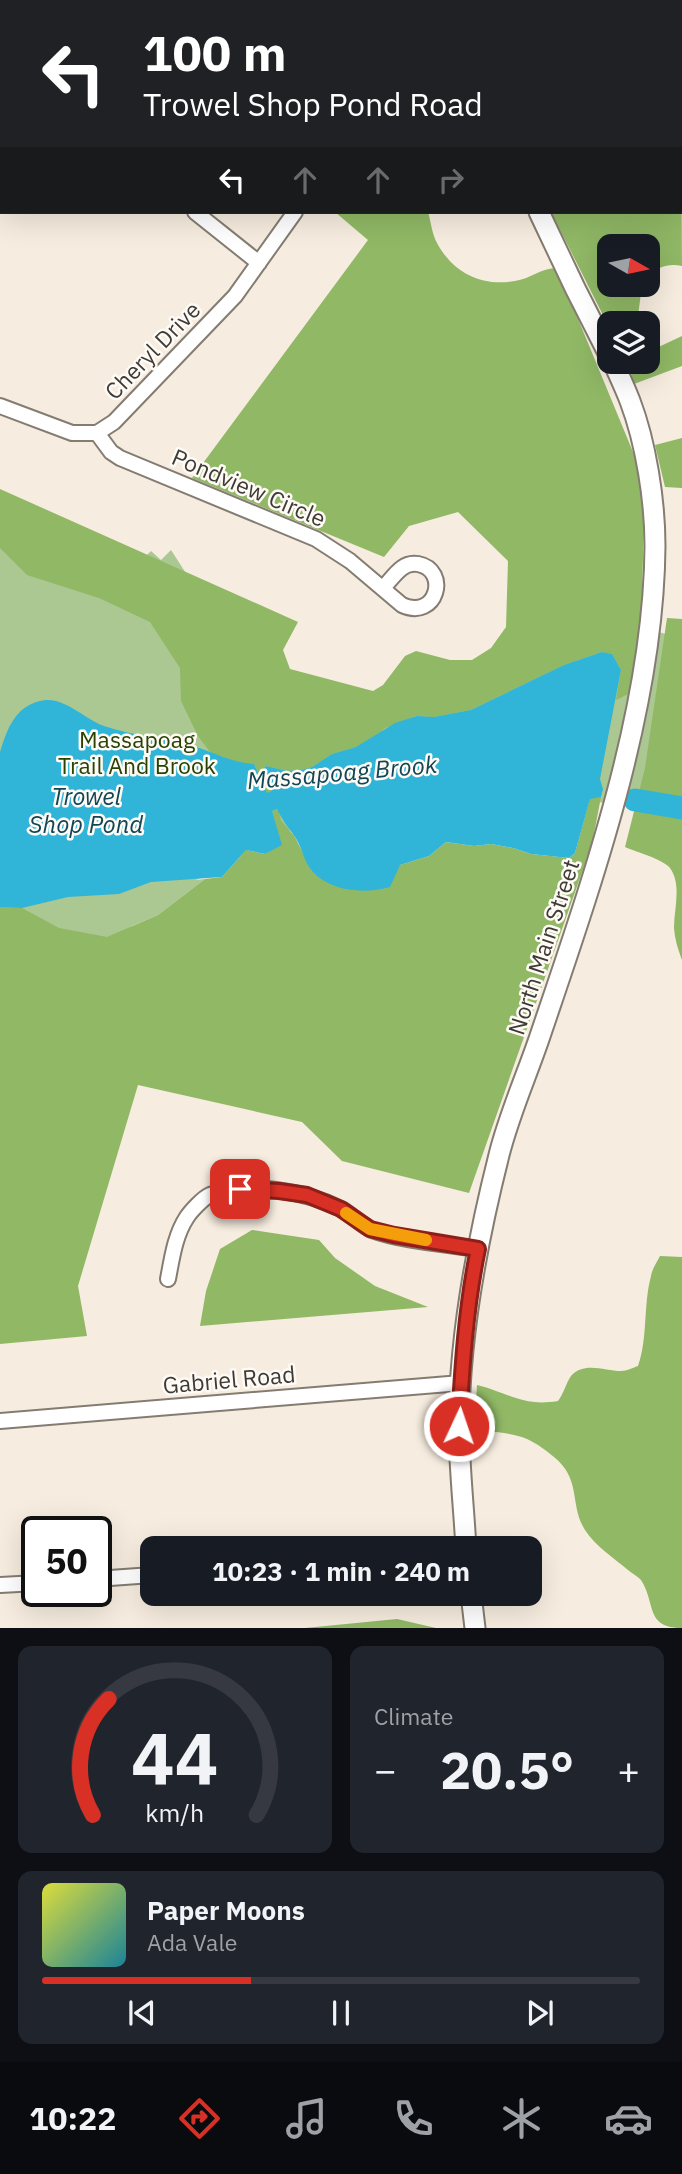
<!DOCTYPE html>
<meta charset="utf-8">
<style>
:root{--surface:#171b24;--page:#20242c;--text:#f1f3f6;--muted:#9ea1a6;--line:#363941;--accent:#d93025}
body{margin:0;font-family:"IBM Plex Sans",sans-serif;background:var(--page);color:var(--text);height:100vh;display:flex;flex-direction:column;font-size:26px;white-space:nowrap}
*{box-sizing:border-box;margin:0}
p{font-size:23px;color:var(--muted)}
.icon{flex:none;width:38px;height:38px;fill:none;stroke:currentColor;stroke-width:2;stroke-linecap:round;stroke-linejoin:round}
.map{position:relative;height:1628px;overflow:hidden}
.panel{display:flex;flex-direction:column;gap:18px;padding:18px;background:#0d0f14;flex:1}
.panel>*{flex:none}
.guide{position:absolute;left:0px;top:0px;width:682px;height:214px;box-shadow:0 7px 28px #0002;background:#202124;color:#fff;overflow:hidden}
.needle{width:46px;rotate:99deg}
.buttons{position:absolute;left:597px;top:234px;display:grid;gap:14px}
.buttons a{display:grid;place-items:center;width:63px;height:63px;border-radius:14px;background:var(--surface);box-shadow:0 7px 28px #0002;font-size:35px}
.speed{position:absolute;left:21px;top:1516px;display:flex;gap:14px;font-size:35px;font-weight:700;text-align:center}
.speed>*{display:grid;place-content:center;width:91px;height:91px;border-radius:50%;background:var(--surface);box-shadow:0 7px 28px #0002;line-height:1}
.speed .limit{border:4px solid #111;border-radius:10px;background:#fff;color:#111}
.pin{position:absolute;display:grid;place-items:center;width:60px;height:60px;color:#fff;margin:-30px;border-radius:14px;box-shadow:0 4px 10px #0006}
.me{position:absolute;width:77px;margin:-38px;rotate:3deg;stroke-linejoin:round;filter:drop-shadow(0 0 5px #0008)}
.turn{display:flex;align-items:center;gap:24px;height:147px;padding:0 28px;font-size:32px}
.turn .icon{width:91px;height:91px;stroke-width:2.5}
.turn b{display:block;font-size:49px;line-height:60px}
.lanes{display:flex;align-items:center;height:66px;padding:0 28px;background:#0003;justify-content:center;gap:35px;direction:ltr}
.lanes .off{opacity:.35}
.big{font-size:52px;font-weight:700;line-height:1.1}
.panel .widget{flex:1;display:flex;flex-direction:column;justify-content:center;gap:10px;min-width:0;padding:0 24px;border-radius:14px;background:var(--page)}
.panel .dial{align-items:center;gap:0}
.dial svg{height:182px;overflow:visible;fill:none;stroke:var(--line);stroke-width:7;stroke-linecap:round;text-anchor:middle}
.dial text{fill:var(--text);stroke:none}
.song{display:flex;align-items:center;gap:21px}
.cover{width:84px;height:84px;border-radius:10px;background:linear-gradient(135deg,hsl(60 70% 55%),hsl(190 70% 35%))}
.played{height:7px;border-radius:4px;background:linear-gradient(90deg,var(--accent) 35%,var(--line) 35%)}
.keys{display:flex;justify-content:space-around;direction:ltr}
.heat{display:flex;justify-content:space-between;align-items:center;font-size:38px;direction:ltr}
.panel .tiles{flex:1;display:grid;gap:18px;grid-template-columns:1fr 1fr}
.widget:last-child{grid-column:span 2}
.trip{position:absolute;left:140px;top:1536px;width:402px;height:70px;border-radius:14px;background:var(--surface);box-shadow:0 7px 28px #0002;font-weight:700;line-height:70px;text-align:center}
.tab-bar{display:flex;height:112px;justify-content:space-around;align-items:center;background:#090b0e;color:var(--muted)}
.tab-bar .icon{width:49px;height:49px}
.tab-bar .current{color:var(--accent)}
.tab-bar b{font-size:32px;color:var(--text)}
.map>svg:first-child{display:block}
.green{fill:#abc792}
.forest{fill:#90b865}
.water{fill:#30b5d8}
.lines{fill:none;stroke-linecap:round;stroke-linejoin:round}
.river{stroke:#30b5d8;stroke-width:23}
.minor-casing{stroke:#847c71;stroke-width:18}
.tertiary-casing{stroke:#847c71;stroke-width:21}
.secondary-casing{stroke:#847c71;stroke-width:23}
.minor{stroke:#fff;stroke-width:14}
.tertiary{stroke:#fff;stroke-width:18}
.secondary{stroke:#fff;stroke-width:19}
.route-casing{stroke:#8d1f18;stroke-width:18}
.route{stroke:#d93025;stroke-width:12}
.slow{stroke:#f59e0b;stroke-width:12}
.labels{text-anchor:middle;dominant-baseline:central;stroke-width:5;stroke-linejoin:round;paint-order:stroke}
.street-label{font-size:23px;fill:#3e3a35;stroke:#fefaf5}
.park-label{font-size:23px;fill:#294203;stroke:#fefaf5}
.water-label{font-size:24px;font-style:italic;fill:#104655;stroke:#fefaf5}
</style>
<div class="map">
<svg width="682" height="1628" viewBox="0 0 682 1628">
<rect width="100%" height="100%" fill="#f6ecdf"/>
<path class="green" d="M 0,519 L 114,587 L 151,551 L 161,560 L 171,550 L 299,748 L 631,624 L 669,635 L 682,812 L 597,802 L 283,831 L 196,880 L 205,879 L 158,915 L 132,926 L 92,956 L 0,930 Z"/>
<path class="forest" d="M 681,97 L 682,266 C 669,263 656,267 648,277 L 648,247 L 609,247 L 609,285 L 642,285 L 637,324 L 609,324 L 609,327 L 551,212 L 681,212 Z
M 335,212 L 428,212 C 431,222 432,234 437,243 C 453,273 482,287 515,281 C 530,279 541,268 557,268 L 645,481 L 641,632 L 628,694 L 616,700 L 621,670 L 612,654 L 602,652 L 564,665 L 471,710 L 434,717 L 416,716 L 385,728 L 376,736 L 356,747 L 332,754 L 312,767 L 301,770 L 287,771 L 266,766 L 264,768 L 272,791 L 267,794 L 254,764 L 241,764 L 210,752 L 198,736 L 181,701 L 180,668 L 150,622 L 99,598 L 27,575 L 0,548 L 0,489 L 298,622 L 283,650 L 290,669 L 373,691 L 383,685 L 405,656 L 416,651 L 450,660 L 472,660 L 491,648 L 506,627 L 508,561 L 458,512 L 409,526 L 384,557 L 192,478 L 368,240 Z
M 682,336 L 682,366 L 634,384 L 630,370 L 636,362 L 648,362 L 648,352 Z
M 682,438 L 682,488 L 665,487 L 655,445 Z
M 667,618 L 682,619 L 682,960 C 678,949 675,940 674,928 C 674,908 682,885 670,868 C 663,859 636,852 625,847 L 645,768 Z
M 601,797 L 592,844 L 469,1193 L 342,1161 L 302,1122 L 138,1085 L 78,1286 L 87,1336 L 0,1344 L 0,907 L 22,908 L 59,928 L 107,937 L 158,915 L 205,879 L 222,877 L 246,850 L 265,854 L 281,844 L 272,811 L 278,809 L 281,820 L 295,837 L 312,871 L 400,865 L 429,856 L 446,842 L 474,846 L 491,844 L 513,848 L 531,854 L 569,858 L 575,853 L 590,798 Z
M 252,1230 L 319,1240 L 335,1258 L 375,1286 L 428,1307 L 200,1326 L 206,1291 L 220,1249 Z
M 660,1256 L 682,1257 L 682,1628 C 645,1628 656,1603 641,1580 C 638,1577 632,1573 628,1570 C 614,1558 595,1546 585,1530 C 569,1504 582,1480 554,1457 C 547,1451 536,1443 527,1439 C 512,1432 490,1432 474,1430 L 477,1385 C 509,1393 523,1407 558,1401 C 564,1393 566,1383 571,1376 C 584,1361 605,1371 621,1371 C 627,1371 632,1368 638,1366 C 648,1338 643,1306 651,1276 C 652,1269 657,1262 660,1256 Z
M 397,1619 L 436,1628 L 305,1628 Z"/>
<path class="water" d="M 602,652 L 612,654 L 621,670 L 600,779 L 603,789 L 601,797 L 590,799 L 575,853 L 569,858 L 531,854 L 513,848 L 491,844 L 474,846 L 446,842 L 429,856 L 400,865 L 390,887 C 365,894 331,892 312,871 C 304,862 302,847 295,837 C 288,827 282,820 277,809 L 272,811 L 282,845 L 265,854 L 246,850 L 222,877 L 151,882 L 119,894 L 68,897 L 22,908 L 0,907 L 0,752 C 7,729 15,707 40,701 C 63,695 84,719 104,726 C 132,735 163,739 193,746 C 214,752 232,763 254,764 L 267,793 L 272,791 L 264,768 L 266,766 L 287,771 L 301,770 L 312,767 L 332,754 L 356,747 L 395,723 L 417,716 L 434,717 L 471,710 L 564,665 Z"/>
<g class="lines">
<path class="river" d="M 681,196 L 682,199
M 635,800 L 682,808"/>
<g class="minor-casing">
<path id="minor" d="M 0,44 L 2,45
M 0,127 L 2,124
M 195,212 L 259,263
M 0,406 L 72,433 L 97,433 L 114,422 L 235,296 L 295,212
M 97,433 L 111,452 L 120,458 L 316,539 L 350,561 L 402,605 C 437,621 450,570 418,564 C 412,563 407,564 402,568 C 395,573 389,582 383,588
M 168,1279 C 172,1258 175,1235 187,1217 C 191,1211 203,1198 210,1195 C 247,1181 306,1191 341,1209 C 352,1215 361,1225 372,1230 C 402,1241 446,1244 478,1249
M 0,1421 L 461,1383
M 96,1579 L 152,1575
M 0,1585 L 37,1583"/>
</g>
<g class="tertiary-casing">
<path id="tertiary" d="M 602,2 L 611,0"/>
</g>
<g class="secondary-casing">
<path id="secondary" d="M 381,0 L 383,2
M 539,212 L 575,288 L 609,355
M 466,1549 C 464,1508 459,1467 459,1426 C 459,1336 477,1242 499,1155 C 509,1115 526,1077 539,1039 C 591,885 654,709 655,546 C 655,501 646,443 630,401 C 625,388 619,375 613,362
M 471,1594 L 475,1628"/>
</g>
<use href="#minor" class="minor"/>
<use href="#tertiary" class="tertiary"/>
<use href="#secondary" class="secondary"/>
</g>
<g class="lines">
<g class="route-casing">
<path id="route" d="M 240,1189 L 279,1191 L 307,1195 L 341,1209 L 370,1229 L 394,1235 L 478,1249 C 466,1307 462,1367 459,1426"/>
</g>
<use href="#route" class="route"/>
<path class="slow" d="M 346,1213 L 370,1229 L 426,1240"/>
</g>
<g class="labels">
<g class="street-label">
<text transform="translate(152 350) rotate(-46)">Cheryl Drive</text>
<text transform="translate(249 487) rotate(23)">Pondview Circle</text>
<text transform="translate(543 947) rotate(-72)">North Main Street</text>
<text transform="translate(229 1379) rotate(-5)">Gabriel Road</text>
</g>
<g class="park-label">
<text x="137" y="739">Massapoag<tspan x="137" dy="26">Trail And Brook</tspan></text>
</g>
<g class="water-label">
<text transform="translate(342 772) rotate(-5)">Massapoag Brook</text>
<text x="86" y="796">Trowel<tspan x="86" dy="28">Shop Pond</tspan></text>
</g>
</g>
</svg>
<div class="buttons">
<a><svg class="needle" viewBox="-14 -14 28 28"><path d="M0-13l5 13h-10z" fill="#e53935"/><path d="M0 13l5-13h-10z" fill="#9ea1a6"/></svg></a>
<a><svg class="icon" aria-label="layers" viewBox="0 0 24 24"><path d="M12 4l9 5-9 5-9-5zM3 14l9 5 9-5"/></svg></a>
</div>
<div class="speed"><div class="limit">50</div></div>
<div class="pin" style="left:240px;top:1189px;background:#d93025"><svg class="icon" aria-label="arrive" viewBox="0 0 24 24"><path d="M6 21V4h12l-3 4 3 4H6"/></svg></div>
<svg class="me" style="left:459px;top:1426px" viewBox="-20 -20 40 40"><circle r="17" fill="#d93025" stroke="#fff" stroke-width="3"/><path d="M0-11L8 9 0 5-8 9z" fill="#fff"/></svg>
<div class="trip">10:23 · 1 min · 240 m</div>
<div class="guide">
<div class="turn"><svg class="icon" aria-label="left" viewBox="0 0 24 24"><path d="M17 20v-9H6M10 6l-5 5 5 5"/></svg><div><b>100 m</b>Trowel Shop Pond Road</div></div>
<div class="lanes"><svg class="icon" aria-label="left" viewBox="0 0 24 24"><path d="M17 20v-9H6M10 6l-5 5 5 5"/></svg><svg class="icon off" aria-label="ahead" viewBox="0 0 24 24"><path d="M12 20V5M6 11l6-6 6 6"/></svg><svg class="icon off" aria-label="ahead" viewBox="0 0 24 24"><path d="M12 20V5M6 11l6-6 6 6"/></svg><svg class="icon off" aria-label="right" viewBox="0 0 24 24"><path d="M7 20v-9h11M14 6l5 5-5 5"/></svg></div>
</div>
</div>
<section class="panel">
<div class="tiles">
<div class="widget dial"><svg viewBox="0 0 100 80">
<path d="M14 69A42 42 0 1 1 86 69"/>
<path d="M14 69A42 42 0 0 1 21 18" stroke="#d93025"/>
<text x="50" y="56" font-size="32" font-weight="700">44</text>
<text x="50" y="72" font-size="11">km/h</text>
</svg></div>
<div class="widget"><p>Climate</p>
<div class="heat"><a>−</a><b class="big">20.5°</b><a>+</a></div>
</div>
<div class="widget">
<div class="song"><i class="cover"></i><div><b>Paper Moons</b><p>Ada Vale</p></div></div>
<div class="played"></div>
<div class="keys"><svg class="icon" aria-label="previous" viewBox="0 0 24 24"><path d="M18 5L8 12l10 7zM5 5v14"/></svg><svg class="icon" aria-label="pause" viewBox="0 0 24 24"><path d="M8 5v14M16 5v14"/></svg><svg class="icon" aria-label="next" viewBox="0 0 24 24"><path d="M6 5l10 7-10 7zM19 5v14"/></svg></div>
</div>
</div>
</section>
<nav class="tab-bar">
<b>10:22</b>
<svg class="icon current" aria-label="directions" viewBox="0 0 24 24"><path d="M12 3l9 9-9 9-9-9zM9 14v-3h6M13 9l2 2-2 2"/></svg>
<svg class="icon" aria-label="music" viewBox="0 0 24 24"><path d="M9 18V5l10-2v13"/><circle cx="6" cy="18" r="3"/><circle cx="16" cy="16" r="3"/></svg>
<svg class="icon" aria-label="phone" viewBox="0 0 24 24"><path d="M5 4h4l2 5-3 2q2 4 5 5l2-3 5 2v4C11 20 4 13 5 4z"/></svg>
<svg class="icon" aria-label="climate" viewBox="0 0 24 24"><path d="M12 3v18M4 7l16 10M4 17L20 7"/></svg>
<svg class="icon" aria-label="car" viewBox="0 0 24 24"><path d="M5 17H2v-5l4-1 3-4h7l3 4 3 1v5h-3M9 17h6M6 11h13"/><circle cx="7" cy="17" r="2"/><circle cx="17" cy="17" r="2"/></svg>
</nav>
